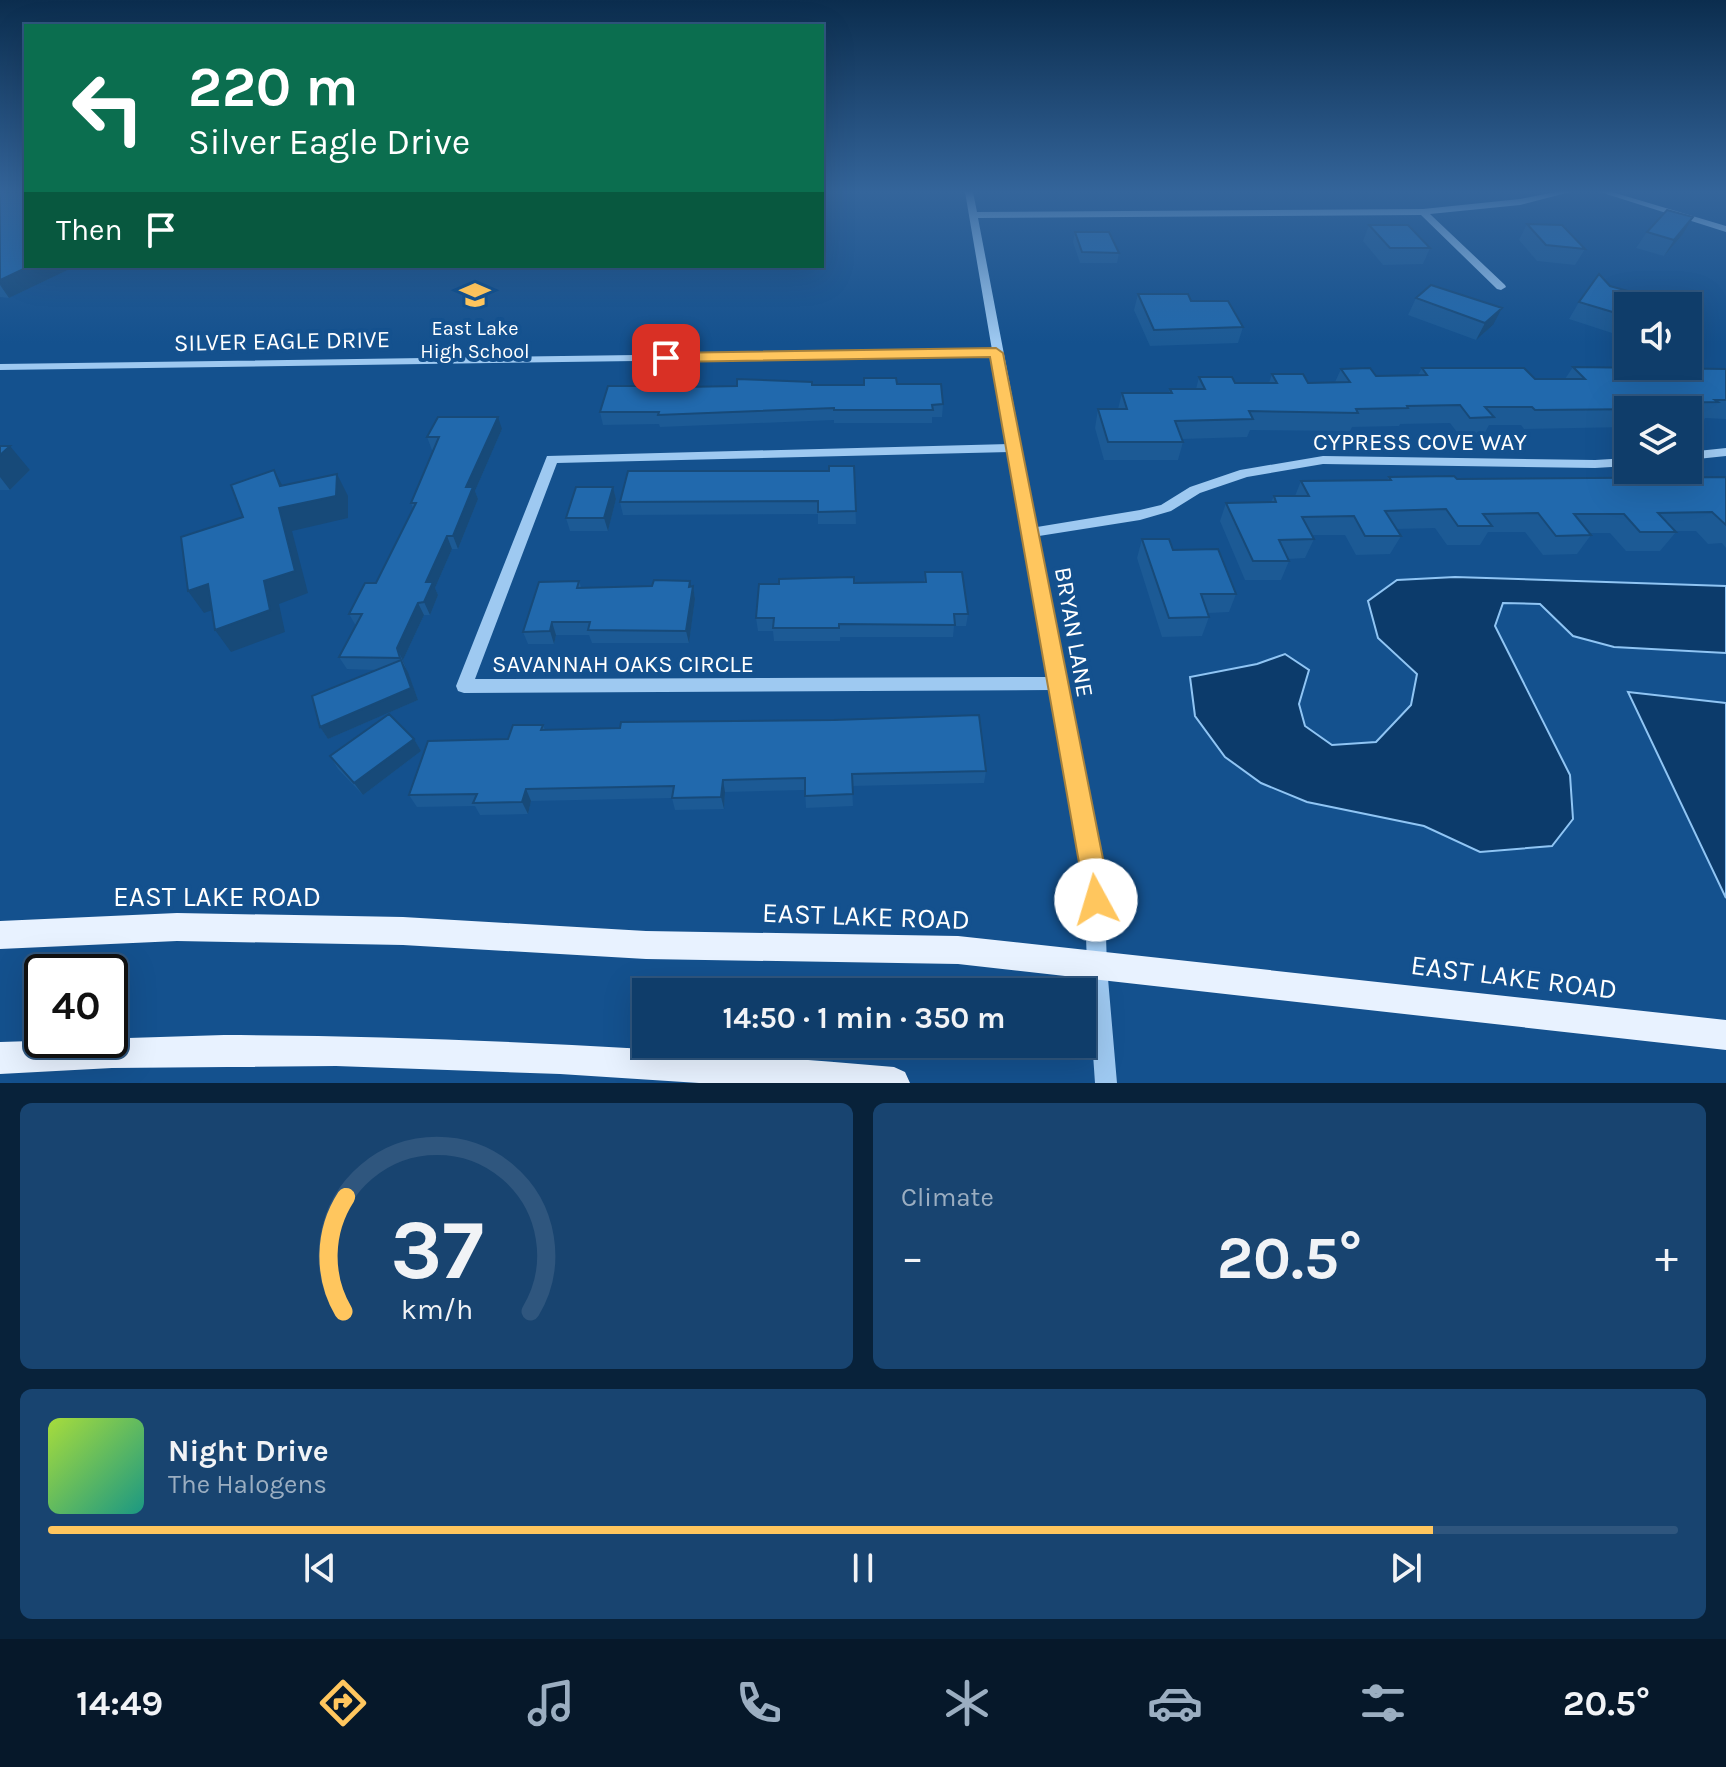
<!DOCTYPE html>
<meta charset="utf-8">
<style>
:root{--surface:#0f3d6a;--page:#184470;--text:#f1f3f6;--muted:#9baec1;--line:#2f567e;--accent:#ffc65e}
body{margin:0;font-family:Karla,sans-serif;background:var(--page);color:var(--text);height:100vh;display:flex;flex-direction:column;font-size:30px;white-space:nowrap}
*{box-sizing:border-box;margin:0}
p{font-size:26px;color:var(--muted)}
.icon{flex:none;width:44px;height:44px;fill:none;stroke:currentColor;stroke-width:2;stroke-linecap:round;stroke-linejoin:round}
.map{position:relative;height:1083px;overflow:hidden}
.side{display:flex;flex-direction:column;gap:20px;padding:20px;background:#08223a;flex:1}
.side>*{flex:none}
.guide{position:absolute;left:24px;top:24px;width:800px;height:244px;border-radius:0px;box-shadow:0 8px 32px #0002,0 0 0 2px var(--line);background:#0b6e4f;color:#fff;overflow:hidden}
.tools{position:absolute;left:1614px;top:292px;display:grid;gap:16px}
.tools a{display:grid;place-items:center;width:88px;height:88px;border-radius:0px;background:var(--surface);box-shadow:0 8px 32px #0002,0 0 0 2px var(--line);font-size:40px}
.speed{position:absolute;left:24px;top:954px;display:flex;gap:16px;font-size:40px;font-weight:700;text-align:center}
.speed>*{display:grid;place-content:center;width:104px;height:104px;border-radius:50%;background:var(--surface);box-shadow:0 8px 32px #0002,0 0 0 2px var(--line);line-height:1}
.speed .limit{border:4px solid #111;border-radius:12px;background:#fff;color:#111}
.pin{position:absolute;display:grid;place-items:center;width:68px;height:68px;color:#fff;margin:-34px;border-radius:16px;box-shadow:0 4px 12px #0006}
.me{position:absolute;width:88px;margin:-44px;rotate:354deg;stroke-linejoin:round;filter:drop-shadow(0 0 6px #0008)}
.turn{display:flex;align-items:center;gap:28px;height:168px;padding:0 32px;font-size:36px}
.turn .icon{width:104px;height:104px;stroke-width:2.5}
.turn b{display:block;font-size:56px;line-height:68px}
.then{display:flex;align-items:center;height:76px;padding:0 32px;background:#0003;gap:16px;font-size:30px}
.big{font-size:60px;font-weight:700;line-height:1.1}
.side .tile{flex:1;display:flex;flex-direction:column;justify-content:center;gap:12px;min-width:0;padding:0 28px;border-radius:12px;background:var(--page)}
.side .dial{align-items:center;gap:0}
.dial svg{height:208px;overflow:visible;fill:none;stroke:var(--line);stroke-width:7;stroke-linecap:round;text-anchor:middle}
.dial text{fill:var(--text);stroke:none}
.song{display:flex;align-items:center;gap:24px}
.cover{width:96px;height:96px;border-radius:12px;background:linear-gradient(135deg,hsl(80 70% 55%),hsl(170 70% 35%))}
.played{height:8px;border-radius:4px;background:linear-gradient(90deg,var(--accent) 85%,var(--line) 85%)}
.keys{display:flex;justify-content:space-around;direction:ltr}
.heat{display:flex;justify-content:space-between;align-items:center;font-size:44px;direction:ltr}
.side .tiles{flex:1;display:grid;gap:20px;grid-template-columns:1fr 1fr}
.tile:last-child{grid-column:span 2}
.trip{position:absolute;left:632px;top:978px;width:464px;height:80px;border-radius:0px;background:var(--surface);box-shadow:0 8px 32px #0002,0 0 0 2px var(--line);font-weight:700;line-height:80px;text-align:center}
.tabs{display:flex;height:128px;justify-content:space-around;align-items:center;background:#06182a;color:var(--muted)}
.tabs .icon{width:56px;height:56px}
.tabs .current{color:var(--accent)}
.tabs b{font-size:36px;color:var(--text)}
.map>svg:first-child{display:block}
.water{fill:#0c3b6b;stroke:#90c5f4;stroke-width:2}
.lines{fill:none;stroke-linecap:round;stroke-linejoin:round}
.minor{fill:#9ec9f1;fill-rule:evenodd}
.major{fill:#e8f2ff;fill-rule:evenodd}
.wall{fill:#1c5a95}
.shaded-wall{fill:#174a79}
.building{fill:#2169ad;stroke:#174a79;stroke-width:2}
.route{fill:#ffc65e;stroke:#a6813d;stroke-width:2}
.labels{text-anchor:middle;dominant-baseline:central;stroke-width:8;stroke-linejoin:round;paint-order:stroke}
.far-poi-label{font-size:20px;fill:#fff;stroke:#14518e}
.street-label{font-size:24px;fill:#fff;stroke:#14518e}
.near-street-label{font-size:28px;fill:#fff;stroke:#14518e}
</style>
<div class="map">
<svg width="1726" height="1083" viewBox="0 0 1726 1083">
<rect width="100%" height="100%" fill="#14518e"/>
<path class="water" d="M 1455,577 L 1726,586 L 1726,653 L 1614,647 L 1573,636 L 1540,604 L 1503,603 L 1495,626 L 1570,775 L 1573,819 L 1552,846 L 1480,852 L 1424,826 L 1307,802 L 1261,783 L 1225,757 L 1195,716 L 1190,677 L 1257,664 L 1285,654 L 1309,670 L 1299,704 L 1305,726 L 1332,745 L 1376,742 L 1411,705 L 1417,674 L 1378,638 L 1368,601 L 1397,580 Z
M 1628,692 L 1726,703 L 1726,898 Z"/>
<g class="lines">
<path class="minor" d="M 965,192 L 973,192 L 977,212 L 1423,209 L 1520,199 L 1555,192 L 1570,192 L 1520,205 L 1430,214 L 1505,285 L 1506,287 L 1501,290 L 1497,289 L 1421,215 L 978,218 L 1037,527 L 1140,510 L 1161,505 L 1190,487 L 1240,470 L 1323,456 L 1595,460 L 1628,458 L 1628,466 L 1595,468 L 1323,464 L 1247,477 L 1200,493 L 1171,511 L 1140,520 L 1039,536 L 1104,874 L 1107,967 L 1117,1083 L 1095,1083 L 1087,967 L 1084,874 L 1052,690 L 464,693 L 458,691 L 456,686 L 547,456 L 1009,444 L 994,356 L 0,370 L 0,364 L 992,350 ZM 1010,452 L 1050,677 L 475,679 L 557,463 Z
M 1600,192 L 1612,192 L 1726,226 L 1726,232 Z
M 1726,448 L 1726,456 L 1688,460 L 1688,452 Z"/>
<path class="major" d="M 177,913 L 403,917 L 646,931 L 958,936 L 1726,1020 L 1726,1050 L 958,964 L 646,959 L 403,945 L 177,941 L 0,949 L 0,921 Z
M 224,1035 C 448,1036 671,1048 894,1067 L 905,1072 L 910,1083 L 699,1083 L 560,1074 L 336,1066 L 112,1068 L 0,1074 L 0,1042 Z"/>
</g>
<path class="wall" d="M 0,192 L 26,266 L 76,266 L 9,298 L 0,297 Z
M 1693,217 L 1683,234 L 1664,256 L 1636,248 L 1647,232 Z
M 1527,224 L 1585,249 L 1575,265 L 1537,261 L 1519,240 Z
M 1369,225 L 1430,248 L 1423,264 L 1383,265 L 1363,241 Z
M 1075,232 L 1119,253 L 1117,263 L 1080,263 L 1073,242 Z
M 1138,294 L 1191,301 L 1243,327 L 1238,343 L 1150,346 L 1134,310 Z
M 1416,298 L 1493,325 L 1476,340 L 1408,315 Z
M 1579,302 L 1628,314 L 1615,334 L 1569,319 Z
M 1573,367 L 1726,369 L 1726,419 L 1705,418 L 1704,420 L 1688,421 L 1688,410 L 1628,410 L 1628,427 L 1524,429 L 1521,425 L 1489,425 L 1483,436 L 1460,436 L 1450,423 L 1400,424 L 1399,426 L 1352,427 L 1350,431 L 1250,430 L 1247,437 L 1182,439 L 1183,442 L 1178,460 L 1104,460 L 1095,428 L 1098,409 L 1118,409 L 1122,393 L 1169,393 L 1170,389 L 1196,389 L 1199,377 L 1235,383 L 1269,383 L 1272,374 L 1308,383 L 1335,382 L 1341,369 L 1376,376 L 1418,375 L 1422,368 L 1535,379 L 1565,379 Z
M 897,384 L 943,404 L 942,417 L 932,417 L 932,423 L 834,423 L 834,420 L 660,427 L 659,424 L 603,425 L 600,412 L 653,386 L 686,387 Z
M 502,429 L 475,491 L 478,499 L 458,549 L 452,549 L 435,588 L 438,595 L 430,615 L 424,615 L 403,660 L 418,700 L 328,739 L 320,727 L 376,670 L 347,669 L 339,657 L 356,626 L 349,614 L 376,583 L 413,508 L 411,503 L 434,450 L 432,450 L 427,437 Z
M 0,446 L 30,470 L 10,490 L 0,490 Z
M 854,466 L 856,524 L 818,524 L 818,514 L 623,515 L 620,502 Z
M 1389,477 L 1457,479 L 1726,477 L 1726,548 L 1722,543 L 1708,544 L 1696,531 L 1675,531 L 1676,532 L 1660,551 L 1626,551 L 1610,533 L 1589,533 L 1591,535 L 1577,554 L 1543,555 L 1525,532 L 1488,532 L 1480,545 L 1447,545 L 1435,528 L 1396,529 L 1401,536 L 1390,554 L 1356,555 L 1345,535 L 1312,535 L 1314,539 L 1305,558 L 1288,559 L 1289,561 L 1281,580 L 1245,580 L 1220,521 L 1226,503 L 1271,502 L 1274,496 L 1295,496 L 1301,481 L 1387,480 Z
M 613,487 L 616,499 L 608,531 L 570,531 L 566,518 Z
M 1142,539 L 1173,550 L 1236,594 L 1229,612 L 1208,613 L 1209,617 L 1202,636 L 1162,637 L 1137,558 Z
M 925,572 L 968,614 L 966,626 L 954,626 L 953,637 L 840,637 L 840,641 L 774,641 L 773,631 L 758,631 L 756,618 L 854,583 L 924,582 Z
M 579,581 L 581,587 L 693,586 L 695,599 L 689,643 L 592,643 L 589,635 L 556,635 L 554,644 L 528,644 L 523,632 Z
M 543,725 L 545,730 L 986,771 L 984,783 L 852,786 L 853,806 L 806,808 L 805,790 L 725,792 L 724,809 L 675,810 L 672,798 L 531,801 L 528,814 L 480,815 L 475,806 L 417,807 L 409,795 L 508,739 Z
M 414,739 L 421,751 L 363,795 L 338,769 L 330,756 Z"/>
<path class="shaded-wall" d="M 1693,217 L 1683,234 L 1664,256 L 1674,240 Z
M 30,266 L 76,266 L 9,298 L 0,285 L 0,280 Z
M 1502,308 L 1493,325 L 1476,340 L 1485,323 Z
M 498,417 L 502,429 L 475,491 L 478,499 L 458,549 L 453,536 L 466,487 Z
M 10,446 L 30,470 L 10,490 L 0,477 L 0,455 Z
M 274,470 L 286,492 L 337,474 L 348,496 L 348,518 L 292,531 L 308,593 L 279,604 L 285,632 L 231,652 L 215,630 L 279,508 L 280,486 Z
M 613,487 L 616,499 L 608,531 L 604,518 Z
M 447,536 L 452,549 L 435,588 L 438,595 L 430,615 L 424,602 L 426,582 Z
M 690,581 L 692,591 L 693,586 L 695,599 L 689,643 L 686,631 Z
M 208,584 L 224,606 L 204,613 L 188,591 Z
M 418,603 L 424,615 L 403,660 L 407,670 L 397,648 Z
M 552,622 L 556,635 L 554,644 L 550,631 Z
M 401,660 L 408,672 L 418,700 L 328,739 L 320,727 Z
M 414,739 L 421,751 L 363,795 L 354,783 Z
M 723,780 L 725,792 L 724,809 L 721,797 Z
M 526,789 L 531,801 L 528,814 L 522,802 Z"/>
<path class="building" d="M 0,192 L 26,192 L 26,266 L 30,266 L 0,280 Z
M 1667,210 L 1693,217 L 1674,240 L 1647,232 Z
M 1527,224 L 1562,225 L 1585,249 L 1546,245 Z
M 1369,225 L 1408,225 L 1430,248 L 1390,248 Z
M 1075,232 L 1109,232 L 1119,253 L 1082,252 Z
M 1599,274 L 1610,286 L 1639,294 L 1632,306 L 1628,306 L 1628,314 L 1626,316 L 1579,302 Z
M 1431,285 L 1502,308 L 1485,323 L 1416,298 Z
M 1138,294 L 1188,294 L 1191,301 L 1228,301 L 1243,327 L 1154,330 Z
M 1573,367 L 1726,369 L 1726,400 L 1715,400 L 1718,402 L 1643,403 L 1649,409 L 1535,410 L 1532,407 L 1485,407 L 1494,417 L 1470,418 L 1460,405 L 1407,406 L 1408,408 L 1356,409 L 1358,413 L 1249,411 L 1253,419 L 1175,421 L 1183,442 L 1108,442 L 1098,409 L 1127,409 L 1122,393 L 1172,393 L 1170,389 L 1205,389 L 1199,377 L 1232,377 L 1235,383 L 1277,383 L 1272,374 L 1303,374 L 1308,383 L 1350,382 L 1341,369 L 1370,368 L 1376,376 L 1427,375 L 1422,368 L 1524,368 L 1535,379 L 1585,379 Z
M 864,378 L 896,378 L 897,384 L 941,384 L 943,404 L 932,405 L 933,410 L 834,410 L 834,408 L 658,415 L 659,412 L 600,412 L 608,386 L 653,386 L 654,379 L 685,379 L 683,387 L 737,386 L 737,379 L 812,382 L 812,385 L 864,385 Z
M 438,417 L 498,417 L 466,487 L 473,487 L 453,536 L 447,536 L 426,582 L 433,582 L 424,602 L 418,603 L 397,648 L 400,658 L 339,657 L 362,614 L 349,614 L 365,583 L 376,583 L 416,503 L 411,503 L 439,437 L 427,437 Z
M 0,446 L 10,446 L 0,455 Z
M 829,466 L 854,466 L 856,511 L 818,512 L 818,501 L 620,502 L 628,471 L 829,471 Z
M 274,470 L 280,486 L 337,474 L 336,496 L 279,508 L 295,571 L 264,581 L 270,610 L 215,630 L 208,584 L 188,591 L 181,537 L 243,517 L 231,485 Z
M 1454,476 L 1457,479 L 1726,477 L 1726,525 L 1712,512 L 1658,513 L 1676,532 L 1640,532 L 1624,514 L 1574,514 L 1591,535 L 1556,536 L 1538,513 L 1483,514 L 1492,526 L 1458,526 L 1446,509 L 1385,511 L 1401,536 L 1365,536 L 1354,516 L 1302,517 L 1314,539 L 1279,540 L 1289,561 L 1253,561 L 1226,503 L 1276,502 L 1274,496 L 1309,496 L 1301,481 L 1391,480 L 1389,477 Z
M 576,487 L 613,487 L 604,518 L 566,518 Z
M 1142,539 L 1169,539 L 1173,550 L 1218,549 L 1236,594 L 1201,594 L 1209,617 L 1169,618 Z
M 925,572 L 962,572 L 968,614 L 954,614 L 955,625 L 839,624 L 839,628 L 773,628 L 774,618 L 756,618 L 759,584 L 779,584 L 779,579 L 813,578 L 854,577 L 854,583 L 926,582 Z
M 654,580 L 690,581 L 689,587 L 693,586 L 686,631 L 588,630 L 590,622 L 552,622 L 550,631 L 523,632 L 539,582 L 579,581 L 577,588 L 652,586 Z
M 401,660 L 411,688 L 320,727 L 312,696 Z
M 389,714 L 414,739 L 354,783 L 330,756 Z
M 979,715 L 986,771 L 852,774 L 853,794 L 805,796 L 805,778 L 723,780 L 721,797 L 672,798 L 674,786 L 526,789 L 522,802 L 473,803 L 477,794 L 409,795 L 428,741 L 508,739 L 513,725 L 543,725 L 541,730 L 620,728 L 621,722 L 834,720 Z"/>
<linearGradient id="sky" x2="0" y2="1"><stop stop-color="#0b2d4e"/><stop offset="0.56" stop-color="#34659b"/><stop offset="1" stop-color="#34659b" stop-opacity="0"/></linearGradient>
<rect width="1726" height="343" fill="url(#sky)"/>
<path class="route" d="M 996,348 L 1003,353 L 1106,874 L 1108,900 L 1105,909 L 1096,912 L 1087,909 L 1081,874 L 990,357 L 666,362 L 659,358 L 666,353 Z"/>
<defs>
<g id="school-bare" transform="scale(2.4)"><path d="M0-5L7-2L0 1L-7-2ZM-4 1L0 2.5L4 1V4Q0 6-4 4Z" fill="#ffc65e" stroke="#14518e" stroke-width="2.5" paint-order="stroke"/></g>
</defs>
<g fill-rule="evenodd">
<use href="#school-bare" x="475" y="295"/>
</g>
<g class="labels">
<g class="far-poi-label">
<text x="475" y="328">East Lake<tspan x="475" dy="23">High School</tspan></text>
</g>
<g class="street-label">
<text transform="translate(282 341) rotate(-1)">SILVER EAGLE DRIVE</text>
<text x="1420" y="442">CYPRESS COVE WAY</text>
<text transform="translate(1074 632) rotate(80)">BRYAN LANE</text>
<text x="623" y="664">SAVANNAH OAKS CIRCLE</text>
</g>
<g class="near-street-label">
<text x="217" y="896">EAST LAKE ROAD</text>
<text transform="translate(866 916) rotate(2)">EAST LAKE ROAD</text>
<text transform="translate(1514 977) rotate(7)">EAST LAKE ROAD</text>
</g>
</g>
</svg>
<div class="tools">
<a><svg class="icon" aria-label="sound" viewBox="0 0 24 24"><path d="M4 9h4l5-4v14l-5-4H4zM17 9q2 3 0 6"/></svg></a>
<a><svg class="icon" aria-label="layers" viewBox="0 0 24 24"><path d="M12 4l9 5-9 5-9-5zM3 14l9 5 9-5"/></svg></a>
</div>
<div class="speed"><div class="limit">40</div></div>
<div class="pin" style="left:666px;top:358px;background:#d93025"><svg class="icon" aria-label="arrive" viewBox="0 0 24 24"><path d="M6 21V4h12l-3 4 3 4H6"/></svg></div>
<svg class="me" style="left:1096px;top:900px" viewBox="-20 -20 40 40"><circle r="19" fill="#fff"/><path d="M0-13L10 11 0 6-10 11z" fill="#ffc65e"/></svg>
<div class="trip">14:50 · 1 min · 350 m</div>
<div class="guide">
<div class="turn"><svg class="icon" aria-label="left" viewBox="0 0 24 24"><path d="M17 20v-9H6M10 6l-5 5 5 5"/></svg><div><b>220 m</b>Silver Eagle Drive</div></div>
<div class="then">Then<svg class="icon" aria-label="arrive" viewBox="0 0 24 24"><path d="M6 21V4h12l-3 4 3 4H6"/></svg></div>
</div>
</div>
<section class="side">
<div class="tiles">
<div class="tile dial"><svg viewBox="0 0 100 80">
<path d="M14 69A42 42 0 1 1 86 69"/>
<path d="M14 69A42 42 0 0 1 15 25" stroke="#ffc65e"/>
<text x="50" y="56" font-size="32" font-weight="700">37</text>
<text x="50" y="72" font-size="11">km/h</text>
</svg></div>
<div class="tile"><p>Climate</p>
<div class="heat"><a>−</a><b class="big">20.5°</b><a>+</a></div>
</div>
<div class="tile">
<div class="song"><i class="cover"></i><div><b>Night Drive</b><p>The Halogens</p></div></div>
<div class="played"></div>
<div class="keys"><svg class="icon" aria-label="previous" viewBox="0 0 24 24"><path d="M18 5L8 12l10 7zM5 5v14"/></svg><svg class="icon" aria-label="pause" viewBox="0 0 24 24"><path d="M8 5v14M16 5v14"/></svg><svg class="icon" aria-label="next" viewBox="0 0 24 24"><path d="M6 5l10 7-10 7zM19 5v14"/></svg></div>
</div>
</div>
</section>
<nav class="tabs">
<b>14:49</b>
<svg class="icon current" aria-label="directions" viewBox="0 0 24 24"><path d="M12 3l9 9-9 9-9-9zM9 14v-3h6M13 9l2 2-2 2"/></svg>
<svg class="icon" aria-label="music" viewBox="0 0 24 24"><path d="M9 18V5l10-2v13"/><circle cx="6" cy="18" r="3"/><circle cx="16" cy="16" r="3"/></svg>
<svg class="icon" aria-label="phone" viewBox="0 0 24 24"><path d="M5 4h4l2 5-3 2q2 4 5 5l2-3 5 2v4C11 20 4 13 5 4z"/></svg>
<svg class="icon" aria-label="climate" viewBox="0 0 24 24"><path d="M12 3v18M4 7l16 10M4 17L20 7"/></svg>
<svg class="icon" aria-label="car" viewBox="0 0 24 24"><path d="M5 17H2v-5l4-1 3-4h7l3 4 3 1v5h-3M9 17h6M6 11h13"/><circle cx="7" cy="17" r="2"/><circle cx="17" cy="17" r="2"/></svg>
<svg class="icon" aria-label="filters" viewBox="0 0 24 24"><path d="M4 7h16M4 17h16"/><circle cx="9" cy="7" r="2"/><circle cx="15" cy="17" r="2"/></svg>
<b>20.5°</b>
</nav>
